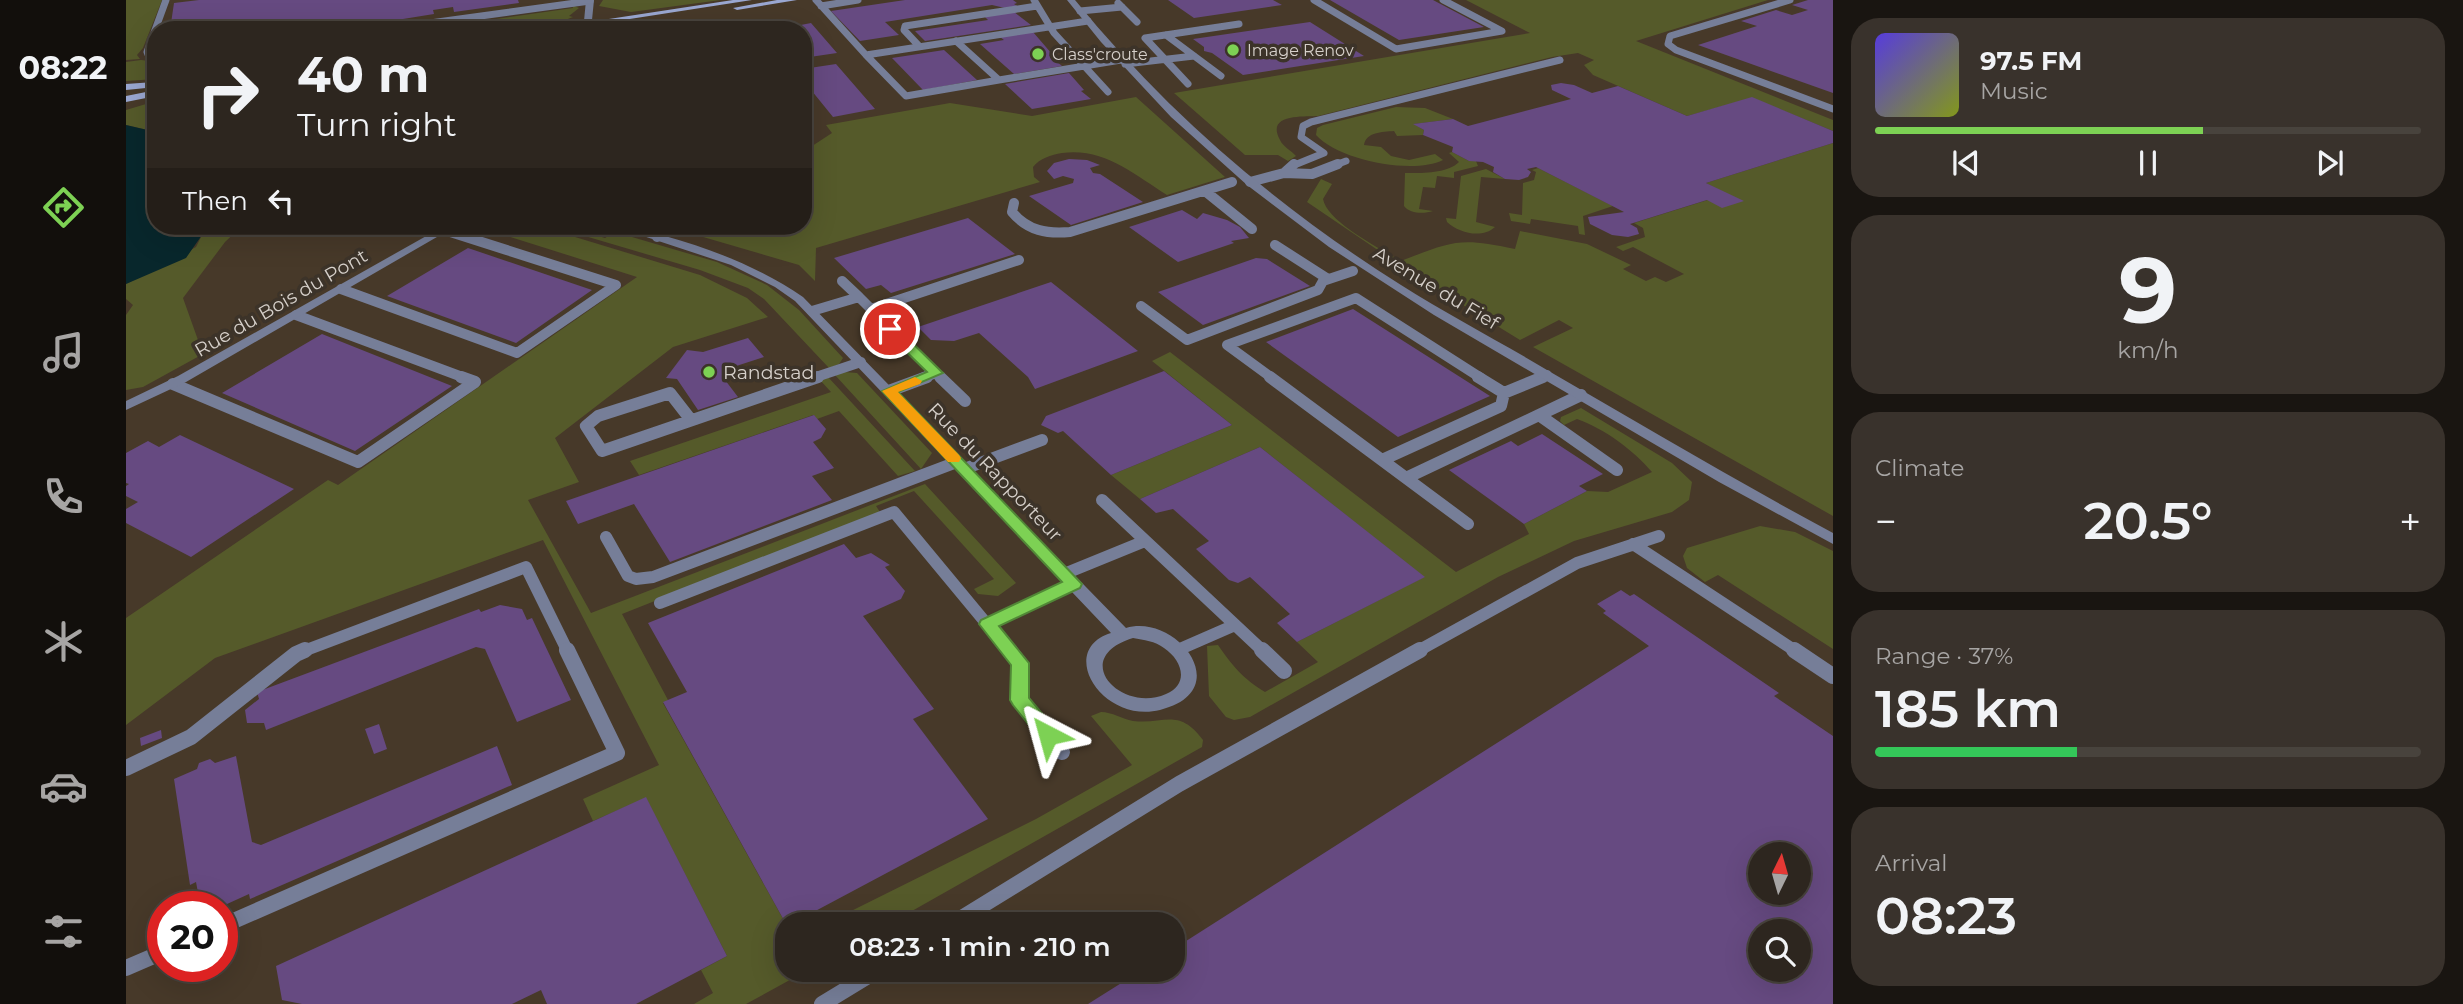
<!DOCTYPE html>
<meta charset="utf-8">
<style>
:root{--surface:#2d261f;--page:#39322c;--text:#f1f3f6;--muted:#a7a5a4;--line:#48433d;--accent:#7dd154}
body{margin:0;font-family:Montserrat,sans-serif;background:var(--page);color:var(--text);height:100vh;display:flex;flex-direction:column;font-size:26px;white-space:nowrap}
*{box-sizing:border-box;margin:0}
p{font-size:23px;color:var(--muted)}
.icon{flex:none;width:38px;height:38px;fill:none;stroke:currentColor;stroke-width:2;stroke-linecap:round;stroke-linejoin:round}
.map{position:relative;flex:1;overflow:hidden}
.panel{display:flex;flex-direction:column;gap:18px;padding:18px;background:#191511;width:630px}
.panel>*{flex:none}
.guide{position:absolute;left:21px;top:21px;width:665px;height:214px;border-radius:28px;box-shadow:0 7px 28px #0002,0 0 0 2px var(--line);background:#2d261f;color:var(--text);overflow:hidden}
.needle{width:46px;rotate:5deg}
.controls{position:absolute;left:1622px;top:842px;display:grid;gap:14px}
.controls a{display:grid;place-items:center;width:63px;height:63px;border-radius:50%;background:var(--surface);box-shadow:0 7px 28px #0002,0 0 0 2px var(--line);font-size:35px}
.speed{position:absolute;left:21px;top:891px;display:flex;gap:14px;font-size:35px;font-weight:700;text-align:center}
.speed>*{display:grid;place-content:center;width:91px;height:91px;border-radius:50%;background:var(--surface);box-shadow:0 7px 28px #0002,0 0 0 2px var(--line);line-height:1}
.speed .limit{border:10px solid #d22;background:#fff;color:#111}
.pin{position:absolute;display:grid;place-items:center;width:60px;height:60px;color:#fff;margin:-30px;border:4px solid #fff;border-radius:50%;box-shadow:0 2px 7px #0007}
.me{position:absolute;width:77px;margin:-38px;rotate:321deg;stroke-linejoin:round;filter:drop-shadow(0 0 5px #0008)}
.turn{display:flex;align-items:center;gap:24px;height:147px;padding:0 35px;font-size:32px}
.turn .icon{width:91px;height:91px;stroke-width:2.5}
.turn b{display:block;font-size:49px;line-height:60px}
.then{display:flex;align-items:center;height:66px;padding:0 35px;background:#0003;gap:14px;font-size:26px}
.big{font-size:52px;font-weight:600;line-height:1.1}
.panel .card{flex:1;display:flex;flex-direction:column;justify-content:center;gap:10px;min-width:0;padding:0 24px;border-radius:28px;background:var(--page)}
.panel .dial{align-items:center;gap:0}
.dial b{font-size:91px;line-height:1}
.song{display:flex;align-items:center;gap:21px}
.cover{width:84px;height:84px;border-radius:10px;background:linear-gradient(135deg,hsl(250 70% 55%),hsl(70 70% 35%))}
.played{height:7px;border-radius:4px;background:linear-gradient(90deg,var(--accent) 60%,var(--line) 60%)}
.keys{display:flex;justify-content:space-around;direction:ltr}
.heat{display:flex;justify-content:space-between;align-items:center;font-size:38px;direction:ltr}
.charge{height:10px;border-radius:5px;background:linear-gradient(90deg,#34c759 37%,var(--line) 0)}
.trip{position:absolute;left:649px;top:912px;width:410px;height:70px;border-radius:28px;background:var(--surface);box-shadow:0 7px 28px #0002,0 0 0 2px var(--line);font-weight:600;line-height:70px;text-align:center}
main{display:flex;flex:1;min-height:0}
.menu{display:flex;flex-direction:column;width:126px;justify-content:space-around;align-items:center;background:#120f0c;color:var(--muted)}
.menu .icon{width:49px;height:49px}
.menu .current{color:var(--accent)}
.menu b{font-size:32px;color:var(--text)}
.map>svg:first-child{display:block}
.built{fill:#473929;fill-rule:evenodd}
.green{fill:#555a2a}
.water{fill:#08272c}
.building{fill:#664a81;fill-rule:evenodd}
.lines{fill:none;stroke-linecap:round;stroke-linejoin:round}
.lane-far3{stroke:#767e98;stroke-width:7}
.lane-far2{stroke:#767e98;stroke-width:10}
.lane-far1{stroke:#767e98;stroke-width:12}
.lane{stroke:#767e98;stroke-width:16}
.street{fill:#767e98;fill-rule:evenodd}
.secondary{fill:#9aa7d1;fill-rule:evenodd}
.route{fill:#7dd154;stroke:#518837;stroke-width:2}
.slow{fill:#f59e0b}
.poi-dot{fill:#7dd154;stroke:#3c3329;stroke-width:2.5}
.labels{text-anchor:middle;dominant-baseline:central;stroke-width:7;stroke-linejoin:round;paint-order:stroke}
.far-poi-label{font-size:16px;fill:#d6d0ca;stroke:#3c3329;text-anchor:start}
.street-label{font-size:19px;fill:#d6d0ca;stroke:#3c3329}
.poi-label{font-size:19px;fill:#d6d0ca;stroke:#3c3329;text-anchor:start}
</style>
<main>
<nav class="menu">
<b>08:22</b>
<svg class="icon current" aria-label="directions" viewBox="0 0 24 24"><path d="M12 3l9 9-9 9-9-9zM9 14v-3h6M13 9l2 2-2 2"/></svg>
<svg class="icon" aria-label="music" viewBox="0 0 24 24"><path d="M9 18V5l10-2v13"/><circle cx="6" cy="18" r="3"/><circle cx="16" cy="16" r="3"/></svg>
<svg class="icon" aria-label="phone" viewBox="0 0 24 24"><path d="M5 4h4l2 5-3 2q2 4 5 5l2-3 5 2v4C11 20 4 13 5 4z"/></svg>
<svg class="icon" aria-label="climate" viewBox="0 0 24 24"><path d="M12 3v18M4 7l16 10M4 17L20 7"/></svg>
<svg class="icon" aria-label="car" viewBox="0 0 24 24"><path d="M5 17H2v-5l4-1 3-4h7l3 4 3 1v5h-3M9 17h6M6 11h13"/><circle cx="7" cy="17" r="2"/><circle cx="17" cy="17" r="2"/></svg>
<svg class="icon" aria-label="filters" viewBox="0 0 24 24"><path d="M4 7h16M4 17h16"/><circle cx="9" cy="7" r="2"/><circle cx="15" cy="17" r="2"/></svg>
</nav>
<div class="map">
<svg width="1707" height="1004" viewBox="0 0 1707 1004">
<rect width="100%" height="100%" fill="#3c3329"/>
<path class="built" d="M 0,0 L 1707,0 L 1707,1004 L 0,1004 ZM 30,30 L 677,30 L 677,226 L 30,226 ZM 1634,854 L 1673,854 L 1673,892 L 1634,892 ZM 37,906 L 96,906 L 96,966 L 37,966 ZM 662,924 L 1046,924 L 1046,970 L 662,970 ZM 1634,931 L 1673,931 L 1673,970 L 1634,970 Z"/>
<path class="green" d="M 0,0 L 36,0 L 17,48 L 11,55 L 14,59 L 0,60 Z
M 477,0 L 595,0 L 505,12 L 473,6 Z
M 1340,0 L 1642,0 L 1510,41 L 1707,120 L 1707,131 L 1626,98 L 1561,116 L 1467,75 L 1458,65 L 1468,60 L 1452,53 L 1426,57 L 1192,116 C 1179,117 1139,113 1154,140 C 1157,147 1165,150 1170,156 L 1162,161 L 1152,155 L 1119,155 L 1048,93 L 1404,33 Z
M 446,5 L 453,8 L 443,16 L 447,17 C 400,37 342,30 292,30 L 447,8 Z
M 15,60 L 30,62 L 30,79 L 0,81 L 0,62 Z
M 1010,97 L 1099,177 L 1041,195 C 1008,174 977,147 936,153 C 925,155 914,158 907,167 L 908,177 L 914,182 L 690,248 L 689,281 L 673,265 L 560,232 L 569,226 L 677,226 L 677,152 L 706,133 L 700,125 L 824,103 L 906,116 Z
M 30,101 L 30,132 L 0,125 L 0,110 Z
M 1270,107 L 1299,108 L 1327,119 L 1288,124 L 1298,130 L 1297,135 L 1271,136 L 1268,131 C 1256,132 1240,132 1238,145 L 1255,147 L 1265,156 L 1283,160 L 1309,154 L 1317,160 C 1287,175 1212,160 1190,135 L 1191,128 L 1197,125 Z
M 1707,143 L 1707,516 L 1407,347 L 1447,328 L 1433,320 L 1394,340 L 1293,278 L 1181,202 L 1195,179 L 1206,184 L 1197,199 C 1201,222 1255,249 1275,261 C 1327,241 1333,237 1389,249 L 1394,231 L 1461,244 L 1505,265 L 1497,269 L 1520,281 L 1529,277 L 1540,282 L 1558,274 L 1507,247 L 1497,251 L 1490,247 L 1519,237 L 1517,228 L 1508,223 L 1601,194 L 1580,183 Z
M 1326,152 L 1343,161 L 1350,161 L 1352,166 L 1328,172 L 1328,178 L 1311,176 L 1309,188 L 1297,187 L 1293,209 L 1307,211 C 1298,214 1284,214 1278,206 L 1279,173 C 1295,173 1321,174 1333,162 L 1323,153 Z
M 1412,168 L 1487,206 L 1457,216 L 1459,235 L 1453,234 L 1452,226 L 1405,219 L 1404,224 L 1385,221 L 1383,213 L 1396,215 L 1397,183 L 1408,180 L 1410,172 L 1406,170 Z
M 1360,169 L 1379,179 L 1355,177 L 1350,222 L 1369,227 C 1356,239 1333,233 1321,222 L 1320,218 L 1330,219 L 1335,176 Z
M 91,226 L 116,226 L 99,242 L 57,298 L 77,354 L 17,387 L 0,390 L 0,315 L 7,305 L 0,299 L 0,284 L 70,247 L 76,235 Z
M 346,226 L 413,226 L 574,275 L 621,298 L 642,317 L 547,347 L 429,438 L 453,482 L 402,500 L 465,613 L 799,484 L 890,583 L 872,596 L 852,594 L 848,589 L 868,579 L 788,491 L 750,506 L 754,512 L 496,614 L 542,700 L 537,703 L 661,926 L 662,970 L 682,970 L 620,1004 L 568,1004 L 587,993 L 575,970 L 601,956 L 520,798 L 467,821 L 457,799 L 533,765 L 417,540 L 89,658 L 0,725 L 0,618 L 202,480 L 212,485 L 511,277 L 353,227 L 340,229 Z
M 425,226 L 438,226 L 479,238 L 489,232 L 591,262 L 641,285 L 673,310 L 717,358 L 713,364 L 703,368 L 638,299 L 622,288 L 574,270 Z
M 1044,352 L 1330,572 L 1403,534 L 1398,524 L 1461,491 L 1482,492 L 1526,472 C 1507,450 1479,429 1451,419 L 1438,425 L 1434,421 L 1435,417 L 1455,408 L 1546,463 L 1566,482 L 1563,500 L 1546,512 L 1448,541 L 1372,577 L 1124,717 L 1108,720 L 1100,717 L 1083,696 L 1081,646 L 1092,645 C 1106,665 1117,679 1139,692 L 1192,662 L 1171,642 L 1298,577 L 1134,447 L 1014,499 L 985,475 L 1106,425 L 1026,361 Z
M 718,372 L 731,373 L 806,453 L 795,469 L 709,375 Z
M 702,377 L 789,471 L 772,476 L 713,411 L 691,419 L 687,415 L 513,475 L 504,461 L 705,392 L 694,380 Z
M 1634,526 L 1669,532 L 1707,551 L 1707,649 L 1592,575 L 1579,582 L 1561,568 L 1557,556 L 1561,548 Z
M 975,712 C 986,712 996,719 1007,721 C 1038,725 1052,707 1077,740 L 1076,747 L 763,924 L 699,924 L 910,819 L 1006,765 L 965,716 Z"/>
<path class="water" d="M 0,125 L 30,132 L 30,226 L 91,226 L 76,235 L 60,258 L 0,284 Z"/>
<path class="building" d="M 73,0 L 392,0 L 393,3 L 328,12 L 327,7 L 307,10 L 308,14 L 221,28 L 221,26 L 195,30 L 44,30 L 48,3 Z
M 779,0 L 887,0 L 891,3 L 888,4 L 891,6 L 879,8 L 866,5 L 759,22 L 773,35 L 734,41 L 705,11 Z
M 1042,0 L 1147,0 L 1156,5 L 1068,18 Z
M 1204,0 L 1307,0 L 1358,27 L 1273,40 Z
M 1682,0 L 1707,0 L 1707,93 L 1572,45 L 1631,26 L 1615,21 L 1650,10 L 1666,15 L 1682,10 L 1666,5 Z
M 888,12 L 905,25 L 799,41 L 789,31 L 862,20 L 858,16 Z
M 643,22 L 649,30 L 601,30 L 601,28 Z
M 1184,22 L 1238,56 L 1117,75 L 1086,53 L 1078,51 L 1078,47 L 1067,39 Z
M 685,23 L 711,53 L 677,58 L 677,30 L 649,30 Z
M 907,32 L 926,54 L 923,55 L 936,66 L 888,74 L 854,44 L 878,40 L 874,37 Z
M 818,50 L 851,80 L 797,90 L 766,58 Z
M 710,64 L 749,109 L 707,117 L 677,80 L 677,69 Z
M 943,73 L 958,90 L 955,91 L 965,99 L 906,109 L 879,84 Z
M 1435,83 L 1448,85 L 1466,93 L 1492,86 L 1561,116 L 1626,97 L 1707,131 L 1707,143 L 1580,183 L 1618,201 L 1596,208 L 1581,200 L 1504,224 L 1511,228 L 1513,234 L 1502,237 L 1486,235 L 1464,224 L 1462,217 L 1498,212 L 1410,167 L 1401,169 L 1405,172 L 1402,177 L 1393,180 L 1379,179 L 1367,172 L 1368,167 L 1357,162 L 1343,161 L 1326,152 L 1327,147 L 1297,135 L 1298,130 L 1287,124 L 1327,119 L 1342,126 L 1445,99 L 1426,90 L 1425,85 Z
M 943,159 L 961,160 L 974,165 L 964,168 L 967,173 L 974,174 L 1017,202 L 945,225 L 903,196 L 947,183 L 948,179 L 937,176 L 928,179 L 921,171 L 928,163 Z
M 1056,210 L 1071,219 L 1077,213 L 1101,220 L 1114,227 L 1123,238 L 1105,241 L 1108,243 L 1052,262 L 1003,227 Z
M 842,218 L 889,254 L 765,293 L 755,285 L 740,289 L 708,258 Z
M 342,248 L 466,290 L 390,343 L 261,296 Z
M 1130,258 L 1141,259 L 1184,286 L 1077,325 L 1032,292 Z
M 925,282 L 1012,351 L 909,389 L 902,377 L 853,333 L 828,341 L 805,340 L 792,327 Z
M 1227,309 L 1364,396 L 1272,437 L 1140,342 Z
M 196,334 L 326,386 L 229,451 L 96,393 Z
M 622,338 L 638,357 L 601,369 L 603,372 L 596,376 L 612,397 L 572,410 L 551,379 L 540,378 L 561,350 L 577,352 Z
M 1038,371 L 1106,425 L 985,475 L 937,431 L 932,433 L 915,425 L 920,416 Z
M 688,415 L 700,429 L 695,438 L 687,442 L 708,468 L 686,476 L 706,500 L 544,562 L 508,504 L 452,524 L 440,501 Z
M 1416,434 L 1477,474 L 1453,486 L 1461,491 L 1398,524 L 1323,470 L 1385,441 L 1392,446 Z
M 54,435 L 168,489 L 65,557 L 0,523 L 0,509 L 12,502 L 0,496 L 0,486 L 3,484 L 0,483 L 0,453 L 22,441 L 33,447 Z
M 1134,447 L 1299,577 L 1171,642 L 1151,623 L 1164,614 L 1124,577 L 1112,583 L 1103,580 L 1070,549 L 1083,541 L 1047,509 L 1030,513 L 1014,499 Z
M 718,544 L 730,558 L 745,553 L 764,565 L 759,567 L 779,591 L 775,599 L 737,616 L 808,709 L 787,719 L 862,819 L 665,924 L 660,924 L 537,702 L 561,692 L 522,623 Z
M 1495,590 L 1504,596 L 1508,594 L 1653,693 L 1648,696 L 1707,736 L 1707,1004 L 962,1004 L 1016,970 L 1046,970 L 1046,950 L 1523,646 L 1477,613 L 1480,611 L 1471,604 ZM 1634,854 L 1673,854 L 1673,892 L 1634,892 ZM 1634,931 L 1673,931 L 1673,970 L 1634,970 Z
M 374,605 L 396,609 L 401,620 L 406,618 L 445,700 L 391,722 L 359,649 L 350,647 L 140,730 L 138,723 L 121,723 L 119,710 L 133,699 L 131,692 L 353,609 L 355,612 Z
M 253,724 L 261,749 L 248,754 L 239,729 Z
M 35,730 L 36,738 L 15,746 L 14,738 Z
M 371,746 L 386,785 L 124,899 L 123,894 L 101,904 L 73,898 L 70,882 L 64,885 L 48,779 L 71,769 L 73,763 L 84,759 L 89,763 L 110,756 L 126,842 L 135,845 Z
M 520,797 L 601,956 L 510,1004 L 421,1004 L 415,990 L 386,1004 L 176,1004 L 156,1000 L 150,966 Z"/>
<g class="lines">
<path class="lane-far3" d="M 690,0 L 740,55 L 962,21
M 908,0 L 928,33 L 982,92
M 1188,0 L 1270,49 L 1376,31 L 1317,0
M 1664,0 L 1544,36 L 1542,44 L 1550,50 L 1707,109
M 992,3 L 1011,22
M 695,6 L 732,0
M 954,11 L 996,7
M 253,30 L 464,1
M 1040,35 L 1095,76
M 830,41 L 873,80 L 995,60
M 793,46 L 778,30 L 779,26 L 911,6
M 740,55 L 780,96 L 873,80
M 30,59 L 23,57 L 21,52 L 40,0
M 999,64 L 1068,56
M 1062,84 L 1019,38 L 1113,24
M 1166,166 L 1198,153 L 1175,137 L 1177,126 L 1185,122 L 1434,60
M 1207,166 L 1220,161"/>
<path class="lane-far2" d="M 1158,173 L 1186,174 L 1212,164
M 1124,182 L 1158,173 L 1168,164
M 1079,191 L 1126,229
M 888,203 L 886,212 C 902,231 921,234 944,232 L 1106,182
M 531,237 L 549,226
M 1149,245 L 1202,279
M 215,289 L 391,353 L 490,285 L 318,230
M 733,297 L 745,309 L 893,260
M 1015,306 L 1061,340 L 1192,290 L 1197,281 L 1227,271
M 686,311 L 733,297 L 716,281
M 170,315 L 339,378
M 764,329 L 815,378
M 687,378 L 735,362
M 796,378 L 810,373
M 1146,378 L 1101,345 L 1230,298 L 1355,378
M 1413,378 L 1421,375"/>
<path class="lane-far1" d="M 814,377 L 839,401
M 1144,377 L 1342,524
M 1352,377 L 1378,393 L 1417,377
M 47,384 L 232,462 L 349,382 L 335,377
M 763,391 L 801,377
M 1413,415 L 1491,470
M 565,420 L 544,393 L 472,416 L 460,426 L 476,451 L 692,377
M 1256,460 L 1375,406 L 1378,393
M 838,469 L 916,440
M 1280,478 L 1455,395
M 976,500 L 1138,652
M 480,537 L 502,576 L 510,579 L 527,577 L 831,462
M 1507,544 L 1671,652
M 938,574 L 1019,541
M 534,603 L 768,512 L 884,652
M 862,624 L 947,584
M 1054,649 L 1109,625
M 175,652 L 400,567 L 442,652
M 1290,652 L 1451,563 L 1533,536"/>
<path class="lane" d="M 883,650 L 894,664 L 894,700 L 936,752
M 1136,650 L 1158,671
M 1668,650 L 1707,676
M 0,768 L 65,737 L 170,654 L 179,650
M 826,924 L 1053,784 L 1294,650
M 96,926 L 491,753 L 441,650
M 0,968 L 37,952
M 696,1004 L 752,970"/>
<path class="street" d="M 460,0 L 468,0 L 466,20 L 480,30 L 470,30 L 458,21 Z
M 941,0 L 949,0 C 1041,113 1151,207 1275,285 C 1322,315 1373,341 1421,370 C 1516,425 1610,481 1707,533 L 1707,544 L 1593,482 L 1308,315 L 1203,247 L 1121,185 L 1045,117 L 975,42 Z
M 318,226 L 330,226 L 60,382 L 0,410 L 0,401 L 52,376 Z
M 487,226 C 505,225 522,231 539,236 C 589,250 634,268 677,297 L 1000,628 C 1051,613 1111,691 1034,710 C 976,724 930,650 985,633 L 669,301 L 649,287 L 605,265 ZM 1007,638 C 1018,640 1029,641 1038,648 C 1056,660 1064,684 1040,694 C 995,714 942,658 1007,638 Z"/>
<path class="secondary" d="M 607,0 L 626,0 L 433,30 L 411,30 Z
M 651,0 L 671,0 L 611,10 L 607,8 Z
M 28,82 L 30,87 L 0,90 L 0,84 Z
M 30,90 L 30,96 L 0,102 L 0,96 Z"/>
</g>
<path class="route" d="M 764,325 L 769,326 L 817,373 L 772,392 L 956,584 L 954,588 L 873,626 L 903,663 L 903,698 L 929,729 L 932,735 L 929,740 L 922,742 L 915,740 L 887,705 L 884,700 L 885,665 L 853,624 L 855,620 L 936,582 L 756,391 L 801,372 L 760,332 L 760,326 Z"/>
<path class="slow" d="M 789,377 L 796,381 L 794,384 L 772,392 L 833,455 L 835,458 L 833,462 L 822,462 L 756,391 Z"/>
<g class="poi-dot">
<circle cx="1107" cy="50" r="7"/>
<circle cx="912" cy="54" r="7"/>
<circle cx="583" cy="372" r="7"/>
</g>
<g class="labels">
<g class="far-poi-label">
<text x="1121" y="50">Image Renov</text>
<text x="926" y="54">Class'croute</text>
</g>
<g class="street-label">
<text transform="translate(1310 288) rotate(31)">Avenue du Fief</text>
<text transform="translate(155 303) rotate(-30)">Rue du Bois du Pont</text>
<text transform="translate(869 472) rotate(46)">Rue du Rapporteur</text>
</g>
<g class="poi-label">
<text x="597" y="372">Randstad</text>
</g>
</g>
</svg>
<div class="controls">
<a><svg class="needle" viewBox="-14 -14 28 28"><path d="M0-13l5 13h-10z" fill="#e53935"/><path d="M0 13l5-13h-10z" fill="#a7a5a4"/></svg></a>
<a><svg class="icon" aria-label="search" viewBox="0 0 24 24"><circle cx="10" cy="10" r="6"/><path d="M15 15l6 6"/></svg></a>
</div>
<div class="speed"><div class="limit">20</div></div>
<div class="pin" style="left:764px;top:329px;background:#d93025"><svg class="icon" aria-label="arrive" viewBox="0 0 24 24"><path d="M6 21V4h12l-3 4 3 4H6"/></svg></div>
<svg class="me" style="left:922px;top:735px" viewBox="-20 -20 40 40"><path d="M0-17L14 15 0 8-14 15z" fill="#7dd154" stroke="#fff" stroke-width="4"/></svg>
<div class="trip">08:23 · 1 min · 210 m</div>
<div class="guide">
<div class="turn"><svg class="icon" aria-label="right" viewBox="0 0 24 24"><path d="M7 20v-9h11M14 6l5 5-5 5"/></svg><div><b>40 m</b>Turn right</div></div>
<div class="then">Then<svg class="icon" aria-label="left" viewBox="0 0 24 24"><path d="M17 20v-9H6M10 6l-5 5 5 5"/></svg></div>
</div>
</div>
<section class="panel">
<div class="card">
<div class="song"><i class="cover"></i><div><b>97.5 FM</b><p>Music</p></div></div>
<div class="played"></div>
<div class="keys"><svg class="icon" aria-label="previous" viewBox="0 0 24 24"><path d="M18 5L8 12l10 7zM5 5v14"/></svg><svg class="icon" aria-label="pause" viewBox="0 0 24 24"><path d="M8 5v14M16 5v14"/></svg><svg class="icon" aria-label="next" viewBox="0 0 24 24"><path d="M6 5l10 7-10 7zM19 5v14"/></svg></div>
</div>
<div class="card dial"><b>9</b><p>km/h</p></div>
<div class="card"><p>Climate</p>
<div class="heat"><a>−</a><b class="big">20.5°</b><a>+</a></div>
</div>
<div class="card"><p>Range · 37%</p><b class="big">185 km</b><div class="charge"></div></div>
<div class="card"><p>Arrival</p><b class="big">08:23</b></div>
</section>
</main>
